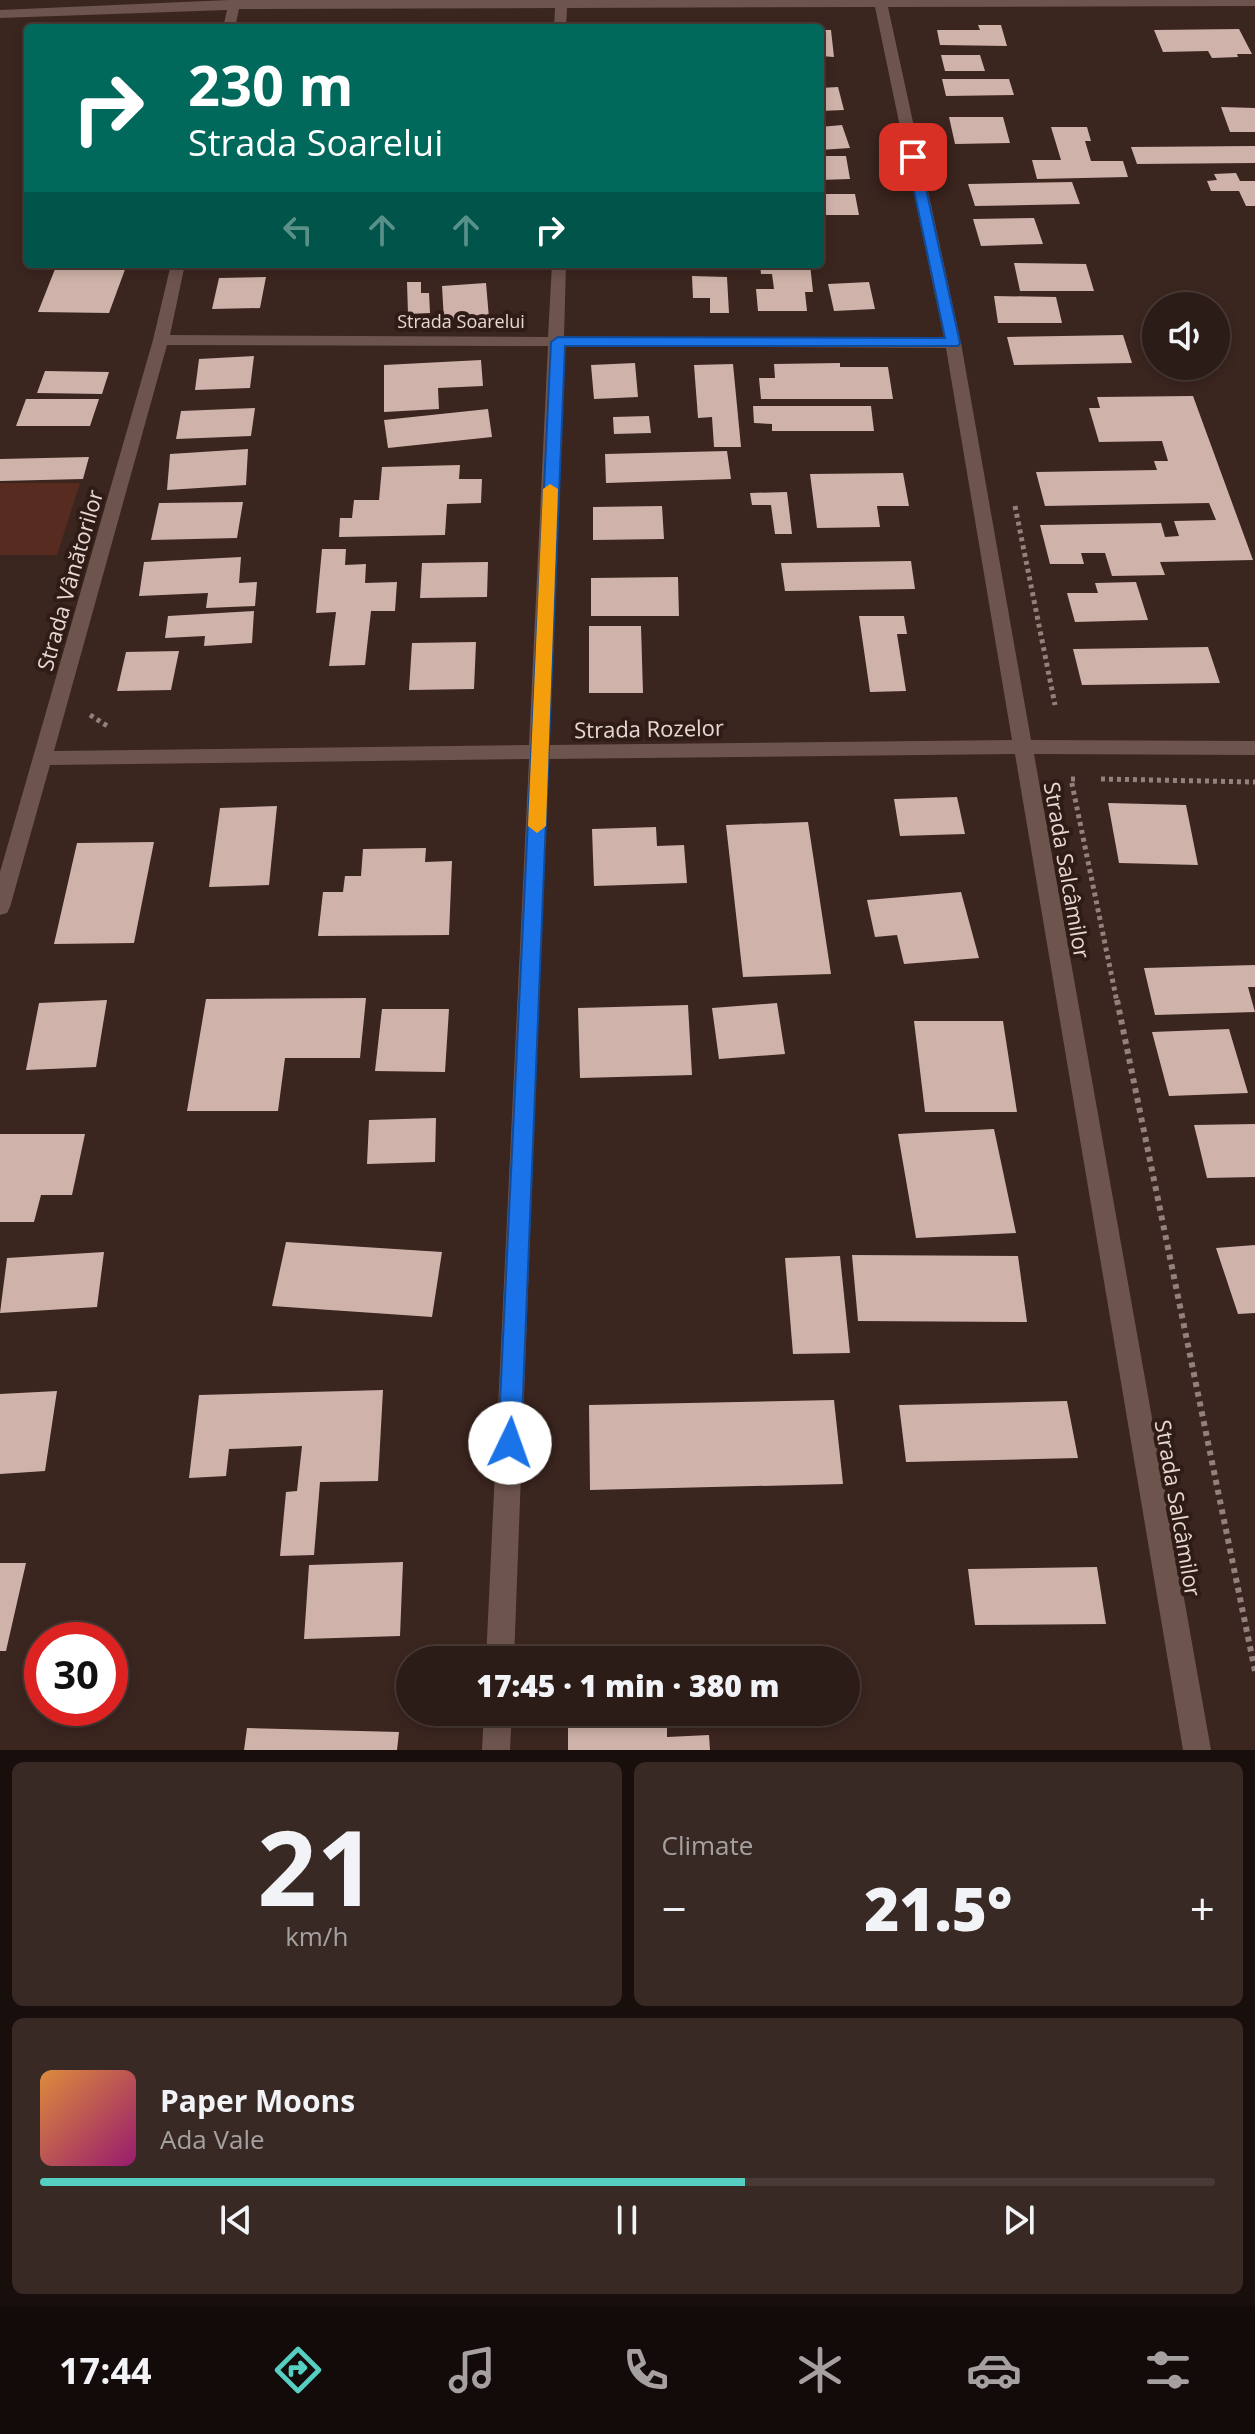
<!DOCTYPE html>
<meta charset="utf-8">
<style>
:root{--surface:#2c1c17;--page:#382924;--text:#f1f3f6;--muted:#a6a1a1;--line:#483a36;--accent:#57cec2}
body{margin:0;font-family:"Open Sans",sans-serif;background:var(--page);color:var(--text);height:100vh;display:flex;flex-direction:column;font-size:30px;white-space:nowrap}
*{box-sizing:border-box;margin:0}
p{font-size:26px;color:var(--muted)}
.icon{flex:none;width:44px;height:44px;fill:none;stroke:currentColor;stroke-width:2;stroke-linecap:round;stroke-linejoin:round}
.map{position:relative;height:1750px;overflow:hidden}
.side{display:flex;flex-direction:column;gap:12px;padding:12px;background:#180f0d;flex:1}
.side>*{flex:none}
.guide{position:absolute;left:24px;top:24px;width:800px;height:244px;border-radius:8px;box-shadow:0 4px 12px #0003,0 0 0 2px var(--line);background:#00695c;color:#fff;overflow:hidden}
.fabs{position:absolute;left:1142px;top:292px;display:grid;gap:16px}
.fabs a{display:grid;place-items:center;width:88px;height:88px;border-radius:50%;background:var(--surface);box-shadow:0 4px 12px #0003,0 0 0 2px var(--line);font-size:40px}
.speed{position:absolute;left:24px;top:1622px;display:flex;gap:16px;font-size:40px;font-weight:700;text-align:center}
.speed>*{display:grid;place-content:center;width:104px;height:104px;border-radius:50%;background:var(--surface);box-shadow:0 4px 12px #0003,0 0 0 2px var(--line);line-height:1}
.speed .limit{border:12px solid #d22;background:#fff;color:#111}
.pin{position:absolute;display:grid;place-items:center;width:68px;height:68px;color:#fff;margin:-34px;border-radius:16px;box-shadow:0 4px 12px #0006}
.me{position:absolute;width:88px;margin:-44px;rotate:3deg;stroke-linejoin:round;filter:drop-shadow(0 0 6px #0008)}
.turn{display:flex;align-items:center;gap:28px;height:168px;padding:0 32px;font-size:36px}
.turn .icon{width:104px;height:104px;stroke-width:2.5}
.turn b{display:block;font-size:56px;line-height:68px}
.lanes{display:flex;align-items:center;height:76px;padding:0 32px;background:#0003;justify-content:center;gap:40px;direction:ltr}
.lanes .off{opacity:.35}
.big{font-size:60px;font-weight:800;line-height:1.1}
.side .card{flex:1;display:flex;flex-direction:column;justify-content:center;gap:12px;min-width:0;padding:0 28px;border-radius:12px;background:var(--page)}
.side .dial{align-items:center;gap:0}
.dial b{font-size:104px;line-height:1}
.song{display:flex;align-items:center;gap:24px}
.cover{width:96px;height:96px;border-radius:12px;background:linear-gradient(135deg,hsl(30 70% 55%),hsl(320 70% 35%))}
.played{height:8px;border-radius:4px;background:linear-gradient(90deg,var(--accent) 60%,var(--line) 60%)}
.keys{display:flex;justify-content:space-around;direction:ltr}
.heat{display:flex;justify-content:space-between;align-items:center;font-size:44px;direction:ltr}
.side .tiles{flex:1;display:grid;gap:12px;grid-template-columns:1fr 1fr}
.card:last-child{grid-column:span 2}
.trip{position:absolute;left:396px;top:1646px;width:464px;height:80px;border-radius:40px;background:var(--surface);box-shadow:0 4px 12px #0003,0 0 0 2px var(--line);font-weight:800;line-height:80px;text-align:center}
.menu{display:flex;height:128px;justify-content:space-around;align-items:center;background:#120b09;color:var(--muted)}
.menu .icon{width:56px;height:56px}
.menu .selected{color:var(--accent)}
.menu b{font-size:36px;color:var(--text)}
.map>svg:first-child{display:block}
.green{fill:#572b1f}
.building{fill:#cfb3aa}
.lines{fill:none;stroke-linecap:round;stroke-linejoin:round}
.path-far1{stroke:#93817c;stroke-width:5;stroke-dasharray:4 4;stroke-linecap:butt}
.path{stroke:#93817c;stroke-width:6;stroke-dasharray:5 5;stroke-linecap:butt}
.minor{fill:#6d544d;fill-rule:evenodd}
.route{fill:#1a73e8;stroke:#114b97;stroke-width:2}
.slow{fill:#f59e0b}
.labels{text-anchor:middle;dominant-baseline:central;stroke-width:8;stroke-linejoin:round;paint-order:stroke}
.far-street-label{font-size:18px;fill:#e7d8d4;stroke:#301c16}
.street-label{font-size:22px;fill:#e7d8d4;stroke:#301c16}
</style>
<div class="map">
<svg width="1255" height="1750" viewBox="0 0 1255 1750">
<rect width="100%" height="100%" fill="#3b251f"/>
<path class="green" d="M 0,483 L 80,483 L 57,555 L 0,555 Z"/>
<path class="building" d="M 978,25 L 1001,25 L 1007,46 L 940,45 L 937,30 L 980,30 Z
M 1239,29 L 1252,54 L 1237,54 L 1238,57 L 1212,58 L 1208,51 L 1163,52 L 1154,30 Z
M 820,30 L 831,30 L 834,57 L 820,56 Z
M 941,55 L 980,55 L 985,71 L 945,71 Z
M 942,79 L 1009,79 L 1014,95 L 946,96 Z
M 838,87 L 844,110 L 820,111 L 820,88 Z
M 1221,107 L 1255,108 L 1255,132 L 1230,132 Z
M 949,117 L 1003,117 L 1010,143 L 955,144 Z
M 842,125 L 850,148 L 820,150 L 820,127 Z
M 1051,127 L 1087,127 L 1091,141 L 1085,141 L 1091,161 L 1123,161 L 1128,177 L 1037,179 L 1032,160 L 1061,160 Z
M 1255,146 L 1255,163 L 1137,164 L 1131,147 Z
M 820,156 L 846,156 L 850,179 L 820,180 Z
M 1236,173 L 1240,181 L 1255,181 L 1255,206 L 1246,206 L 1239,191 L 1211,191 L 1207,181 L 1217,180 L 1214,174 Z
M 1072,182 L 1080,204 L 975,206 L 968,184 Z
M 820,194 L 855,194 L 859,215 L 820,215 Z
M 1034,218 L 1043,244 L 981,246 L 973,219 Z
M 1014,263 L 1086,264 L 1094,291 L 1020,291 Z
M 57,264 L 127,264 L 109,313 L 38,312 Z
M 760,264 L 810,264 L 813,292 L 805,292 L 807,311 L 758,311 L 756,289 L 774,289 L 772,274 L 761,274 Z
M 692,276 L 727,277 L 729,313 L 710,313 L 710,298 L 693,298 Z
M 266,277 L 260,308 L 212,309 L 219,278 Z
M 407,282 L 421,282 L 421,293 L 429,293 L 430,313 L 408,314 Z
M 869,282 L 875,309 L 834,311 L 828,284 Z
M 486,283 L 489,318 L 444,321 L 442,286 Z
M 994,296 L 1056,297 L 1062,323 L 998,323 Z
M 1123,335 L 1132,363 L 1014,365 L 1007,337 Z
M 254,356 L 250,388 L 195,390 L 199,359 Z
M 481,360 L 483,386 L 438,388 L 439,409 L 384,412 L 384,365 Z
M 635,363 L 638,397 L 594,399 L 591,365 Z
M 840,363 L 840,367 L 888,367 L 893,399 L 761,399 L 759,378 L 775,378 L 774,364 Z
M 733,364 L 741,447 L 714,447 L 712,417 L 698,418 L 694,365 Z
M 45,371 L 109,372 L 102,394 L 37,393 Z
M 1193,396 L 1253,560 L 1160,562 L 1165,575 L 1112,576 L 1105,553 L 1081,553 L 1084,564 L 1050,564 L 1040,525 L 1161,523 L 1165,537 L 1179,536 L 1174,521 L 1216,520 L 1209,503 L 1045,506 L 1036,472 L 1157,470 L 1154,461 L 1168,461 L 1162,441 L 1099,442 L 1089,408 L 1100,408 L 1097,397 Z
M 26,399 L 99,399 L 90,426 L 16,426 Z
M 753,406 L 871,406 L 874,431 L 772,431 L 772,424 L 754,423 Z
M 255,408 L 251,436 L 176,439 L 181,411 Z
M 488,409 L 492,437 L 388,448 L 384,420 Z
M 649,416 L 651,433 L 614,434 L 613,417 Z
M 248,449 L 246,485 L 167,490 L 170,454 Z
M 727,451 L 731,479 L 606,483 L 605,454 Z
M 89,457 L 83,479 L 0,481 L 0,459 Z
M 460,465 L 459,479 L 482,479 L 481,503 L 447,504 L 445,535 L 339,537 L 340,518 L 352,518 L 354,500 L 379,500 L 382,467 Z
M 903,473 L 909,506 L 877,506 L 880,527 L 817,528 L 810,474 Z
M 787,492 L 792,534 L 775,534 L 771,505 L 752,505 L 750,493 Z
M 243,502 L 237,538 L 151,540 L 159,503 Z
M 662,506 L 664,539 L 593,540 L 593,507 Z
M 322,549 L 346,549 L 345,565 L 366,564 L 365,583 L 397,582 L 395,611 L 371,611 L 365,665 L 329,666 L 336,612 L 316,613 Z
M 241,557 L 239,583 L 257,582 L 255,606 L 206,608 L 208,593 L 139,596 L 144,562 Z
M 911,561 L 915,589 L 785,591 L 781,563 Z
M 488,562 L 487,597 L 420,598 L 422,563 Z
M 678,577 L 679,616 L 591,616 L 591,578 Z
M 1136,582 L 1148,620 L 1075,622 L 1067,593 L 1098,593 L 1095,583 Z
M 254,611 L 252,643 L 204,646 L 205,636 L 165,638 L 168,616 Z
M 859,616 L 904,616 L 907,634 L 897,634 L 906,691 L 870,692 Z
M 589,626 L 641,626 L 643,693 L 589,693 Z
M 476,642 L 474,689 L 409,690 L 412,643 Z
M 1208,647 L 1220,683 L 1082,685 L 1073,649 Z
M 179,651 L 171,690 L 117,691 L 126,652 Z
M 957,797 L 965,834 L 900,836 L 894,799 Z
M 1108,803 L 1186,805 L 1198,865 L 1119,863 Z
M 277,806 L 269,885 L 209,887 L 220,808 Z
M 808,822 L 831,974 L 743,977 L 726,825 Z
M 656,827 L 657,846 L 684,845 L 687,883 L 594,886 L 592,829 Z
M 154,842 L 134,943 L 54,944 L 77,843 Z
M 426,848 L 425,862 L 452,861 L 449,935 L 318,936 L 323,892 L 343,892 L 345,876 L 361,876 L 363,849 Z
M 961,892 L 979,958 L 904,964 L 897,935 L 875,937 L 867,900 Z
M 1255,965 L 1255,987 L 1248,987 L 1255,1012 L 1155,1015 L 1144,968 Z
M 366,998 L 360,1058 L 285,1058 L 278,1111 L 187,1111 L 206,999 Z
M 107,1000 L 96,1067 L 26,1070 L 39,1003 Z
M 777,1003 L 785,1054 L 719,1059 L 712,1008 Z
M 688,1005 L 692,1075 L 580,1078 L 578,1008 Z
M 382,1009 L 449,1009 L 445,1072 L 375,1071 Z
M 914,1021 L 1003,1021 L 1017,1112 L 925,1112 Z
M 1229,1029 L 1248,1093 L 1169,1096 L 1152,1032 Z
M 436,1118 L 435,1162 L 367,1164 L 369,1120 Z
M 1255,1124 L 1255,1177 L 1207,1178 L 1194,1125 Z
M 994,1129 L 1016,1233 L 916,1238 L 898,1134 Z
M 0,1134 L 85,1134 L 72,1195 L 41,1195 L 34,1222 L 0,1222 Z
M 286,1242 L 442,1252 L 432,1317 L 272,1306 Z
M 1255,1245 L 1255,1313 L 1238,1314 L 1216,1248 Z
M 104,1252 L 97,1307 L 0,1313 L 7,1258 Z
M 852,1255 L 1018,1256 L 1027,1322 L 858,1321 Z
M 840,1256 L 850,1353 L 793,1354 L 785,1258 Z
M 383,1390 L 378,1481 L 320,1482 L 314,1555 L 280,1556 L 286,1492 L 297,1491 L 302,1446 L 229,1449 L 226,1476 L 189,1478 L 199,1395 Z
M 57,1391 L 45,1471 L 0,1474 L 0,1394 Z
M 834,1400 L 843,1484 L 590,1490 L 589,1405 Z
M 1067,1401 L 1078,1458 L 906,1462 L 899,1405 Z
M 403,1562 L 400,1636 L 304,1639 L 309,1565 Z
M 0,1563 L 26,1563 L 6,1651 L 0,1651 Z
M 1097,1567 L 1106,1624 L 975,1625 L 968,1569 Z
M 568,1712 L 667,1712 L 667,1737 L 709,1735 L 710,1750 L 568,1750 Z
M 247,1728 L 399,1732 L 397,1750 L 244,1750 Z"/>
<g class="lines">
<path class="path-far1" d="M 1015,506 L 1055,705
M 90,715 L 109,727
M 1075,779 L 1071,779 L 1117,1002
M 1101,779 L 1255,782"/>
<path class="path" d="M 1117,1000 L 1255,1671"/>
<path class="minor" d="M 229,0 L 1255,0 L 1255,6 L 888,7 L 961,343 L 1031,740 L 1255,741 L 1255,755 L 1034,754 L 1211,1750 L 1183,1750 L 1015,754 L 548,759 L 514,1660 L 486,1660 L 529,759 L 50,765 L 10,907 L 7,913 L 0,915 L 0,872 L 153,340 L 171,264 L 185,264 L 170,335 L 548,337 L 552,264 L 566,264 L 564,337 L 944,338 L 875,7 L 567,8 L 566,28 L 554,28 L 555,8 L 239,9 L 235,28 L 223,28 L 227,10 L 0,18 L 0,10 ZM 167,345 L 548,346 L 529,745 L 54,751 ZM 563,346 L 946,348 L 1012,740 L 548,745 Z
M 484,1712 L 512,1712 L 510,1750 L 482,1750 Z"/>
</g>
<path class="route" d="M 913,153 L 919,157 L 960,343 L 958,346 L 565,346 L 521,1443 L 518,1451 L 510,1454 L 502,1451 L 498,1443 L 551,342 L 558,337 L 945,338 L 907,157 Z"/>
<path class="slow" d="M 550,484 L 558,489 L 546,826 L 537,833 L 528,826 L 543,489 Z"/>
<g class="labels">
<g class="far-street-label">
<text x="461" y="321">Strada Soarelui</text>
</g>
<g class="street-label">
<text transform="translate(69 580) rotate(-74)">Strada Vânătorilor</text>
<text transform="translate(649 728) rotate(-1)">Strada Rozelor</text>
<text transform="translate(1068 870) rotate(80)">Strada Salcâmilor</text>
<text transform="translate(1179 1508) rotate(80)">Strada Salcâmilor</text>
</g>
</g>
</svg>
<div class="fabs">
<a><svg class="icon" aria-label="sound" viewBox="0 0 24 24"><path d="M4 9h4l5-4v14l-5-4H4zM17 9q2 3 0 6"/></svg></a>
</div>
<div class="speed"><div class="limit">30</div></div>
<div class="pin" style="left:913px;top:157px;background:#d93025"><svg class="icon" aria-label="arrive" viewBox="0 0 24 24"><path d="M6 21V4h12l-3 4 3 4H6"/></svg></div>
<svg class="me" style="left:510px;top:1443px" viewBox="-20 -20 40 40"><circle r="19" fill="#fff"/><path d="M0-13L10 11 0 6-10 11z" fill="#1a73e8"/></svg>
<div class="trip">17:45 · 1 min · 380 m</div>
<div class="guide">
<div class="turn"><svg class="icon" aria-label="right" viewBox="0 0 24 24"><path d="M7 20v-9h11M14 6l5 5-5 5"/></svg><div><b>230 m</b>Strada Soarelui</div></div>
<div class="lanes"><svg class="icon off" aria-label="left" viewBox="0 0 24 24"><path d="M17 20v-9H6M10 6l-5 5 5 5"/></svg><svg class="icon off" aria-label="ahead" viewBox="0 0 24 24"><path d="M12 20V5M6 11l6-6 6 6"/></svg><svg class="icon off" aria-label="ahead" viewBox="0 0 24 24"><path d="M12 20V5M6 11l6-6 6 6"/></svg><svg class="icon" aria-label="right" viewBox="0 0 24 24"><path d="M7 20v-9h11M14 6l5 5-5 5"/></svg></div>
</div>
</div>
<section class="side">
<div class="tiles">
<div class="card dial"><b>21</b><p>km/h</p></div>
<div class="card"><p>Climate</p>
<div class="heat"><a>−</a><b class="big">21.5°</b><a>+</a></div>
</div>
<div class="card">
<div class="song"><i class="cover"></i><div><b>Paper Moons</b><p>Ada Vale</p></div></div>
<div class="played"></div>
<div class="keys"><svg class="icon" aria-label="previous" viewBox="0 0 24 24"><path d="M18 5L8 12l10 7zM5 5v14"/></svg><svg class="icon" aria-label="pause" viewBox="0 0 24 24"><path d="M8 5v14M16 5v14"/></svg><svg class="icon" aria-label="next" viewBox="0 0 24 24"><path d="M6 5l10 7-10 7zM19 5v14"/></svg></div>
</div>
</div>
</section>
<nav class="menu">
<b>17:44</b>
<svg class="icon selected" aria-label="directions" viewBox="0 0 24 24"><path d="M12 3l9 9-9 9-9-9zM9 14v-3h6M13 9l2 2-2 2"/></svg>
<svg class="icon" aria-label="music" viewBox="0 0 24 24"><path d="M9 18V5l10-2v13"/><circle cx="6" cy="18" r="3"/><circle cx="16" cy="16" r="3"/></svg>
<svg class="icon" aria-label="phone" viewBox="0 0 24 24"><path d="M5 4h4l2 5-3 2q2 4 5 5l2-3 5 2v4C11 20 4 13 5 4z"/></svg>
<svg class="icon" aria-label="climate" viewBox="0 0 24 24"><path d="M12 3v18M4 7l16 10M4 17L20 7"/></svg>
<svg class="icon" aria-label="car" viewBox="0 0 24 24"><path d="M5 17H2v-5l4-1 3-4h7l3 4 3 1v5h-3M9 17h6M6 11h13"/><circle cx="7" cy="17" r="2"/><circle cx="17" cy="17" r="2"/></svg>
<svg class="icon" aria-label="filters" viewBox="0 0 24 24"><path d="M4 7h16M4 17h16"/><circle cx="9" cy="7" r="2"/><circle cx="15" cy="17" r="2"/></svg>
</nav>
